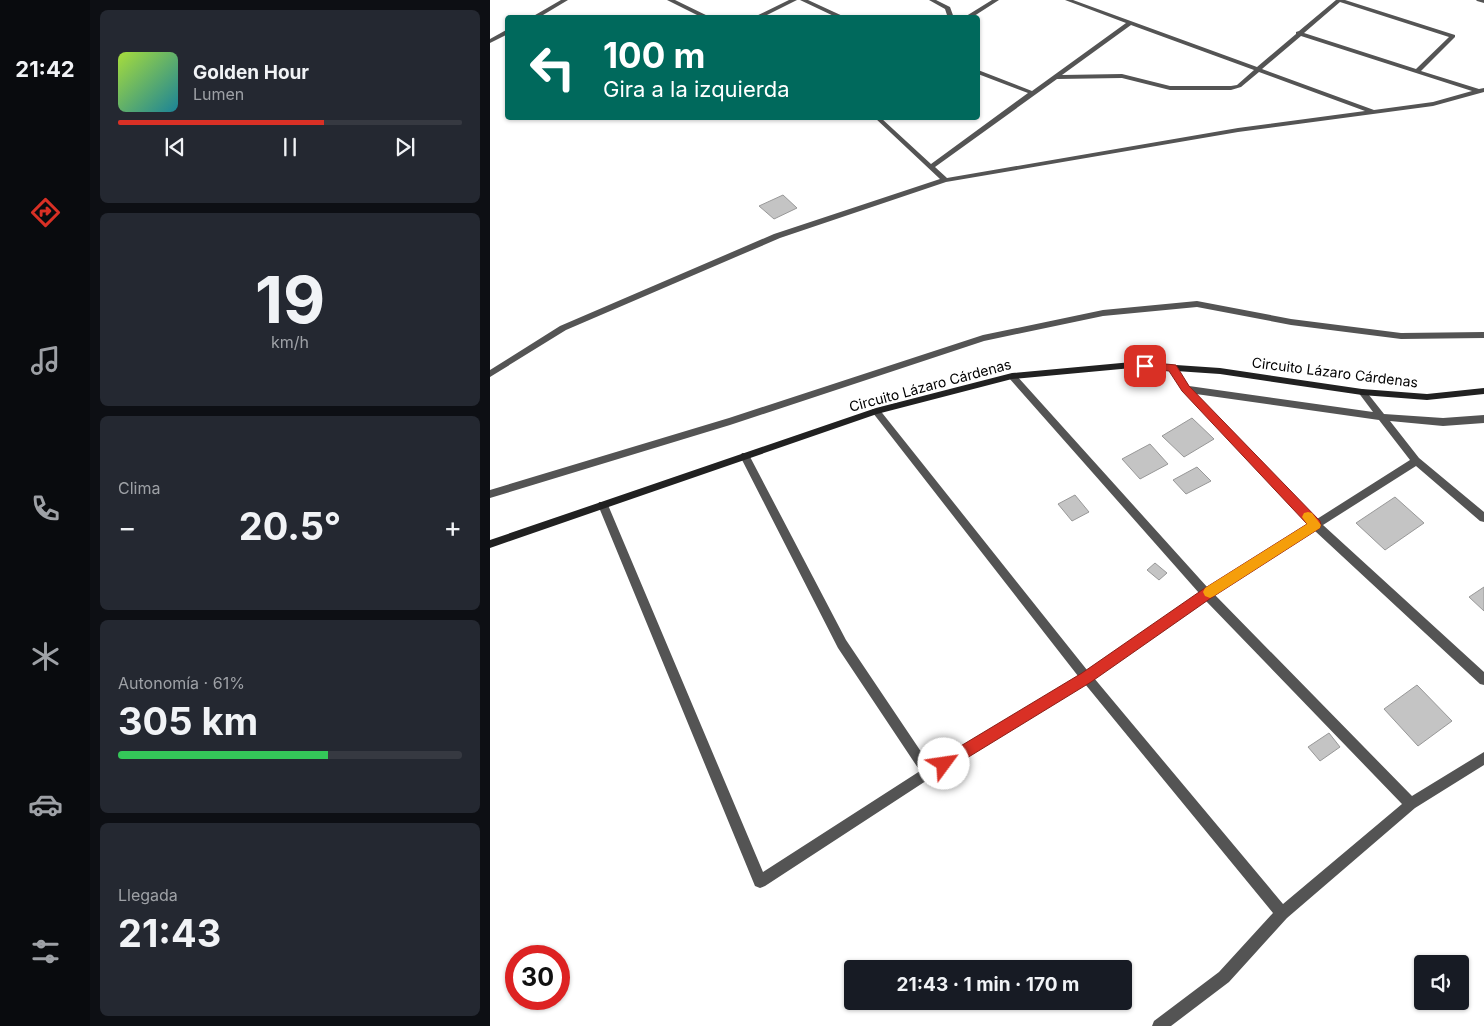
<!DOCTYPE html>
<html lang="es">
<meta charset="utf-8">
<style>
:root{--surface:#171b24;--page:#242831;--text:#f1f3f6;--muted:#9ea1a6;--line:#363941;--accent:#d93025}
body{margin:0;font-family:Inter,sans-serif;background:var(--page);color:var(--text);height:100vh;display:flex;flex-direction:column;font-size:19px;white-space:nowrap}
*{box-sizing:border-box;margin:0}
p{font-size:16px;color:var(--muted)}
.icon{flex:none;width:28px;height:28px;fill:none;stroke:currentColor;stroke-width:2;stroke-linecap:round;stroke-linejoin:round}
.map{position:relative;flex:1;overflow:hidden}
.sheet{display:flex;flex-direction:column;gap:10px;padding:10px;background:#0d0f14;width:400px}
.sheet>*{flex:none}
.guide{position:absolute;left:15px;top:15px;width:475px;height:105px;border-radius:5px;box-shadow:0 1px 4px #0004;background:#00695c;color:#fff;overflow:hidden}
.buttons{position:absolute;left:924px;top:955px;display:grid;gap:10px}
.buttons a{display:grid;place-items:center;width:55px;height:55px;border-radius:5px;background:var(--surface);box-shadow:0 1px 4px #0004;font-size:25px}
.speed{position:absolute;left:15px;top:945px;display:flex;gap:10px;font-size:25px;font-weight:700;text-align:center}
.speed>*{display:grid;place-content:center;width:65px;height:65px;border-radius:50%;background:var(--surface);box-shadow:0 1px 4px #0004;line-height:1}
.speed .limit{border:8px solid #d22;background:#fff;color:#111}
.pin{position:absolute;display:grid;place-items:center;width:42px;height:42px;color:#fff;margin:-21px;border-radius:10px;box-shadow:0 2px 8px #0006}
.me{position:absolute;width:55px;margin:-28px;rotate:59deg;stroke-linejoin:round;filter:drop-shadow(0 0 4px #0008)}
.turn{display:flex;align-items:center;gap:18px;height:105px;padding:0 15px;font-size:22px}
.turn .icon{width:65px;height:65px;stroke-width:2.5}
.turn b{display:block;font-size:35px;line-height:42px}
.big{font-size:38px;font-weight:700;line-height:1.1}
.sheet .widget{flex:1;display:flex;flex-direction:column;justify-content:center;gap:8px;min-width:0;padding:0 18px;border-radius:8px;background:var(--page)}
.sheet .dial{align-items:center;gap:0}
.dial b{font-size:65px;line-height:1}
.song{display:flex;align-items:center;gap:15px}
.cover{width:60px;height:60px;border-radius:8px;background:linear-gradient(135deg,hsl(80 70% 55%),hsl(190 70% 35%))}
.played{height:5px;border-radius:2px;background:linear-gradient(90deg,var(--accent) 60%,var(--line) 60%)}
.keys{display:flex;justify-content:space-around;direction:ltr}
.heat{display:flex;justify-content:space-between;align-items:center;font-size:28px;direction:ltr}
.charge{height:8px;border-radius:4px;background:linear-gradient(90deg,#34c759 61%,var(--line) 0)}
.trip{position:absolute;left:354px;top:960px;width:288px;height:50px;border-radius:5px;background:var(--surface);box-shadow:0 1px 4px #0004;font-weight:700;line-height:50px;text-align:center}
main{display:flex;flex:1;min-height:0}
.tabs{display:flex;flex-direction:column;width:90px;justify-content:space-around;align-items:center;background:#090b0e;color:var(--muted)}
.tabs .icon{width:35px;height:35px}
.tabs .active{color:var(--accent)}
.tabs b{font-size:22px;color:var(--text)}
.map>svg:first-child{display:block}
.building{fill:#c4c4c4;stroke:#989898}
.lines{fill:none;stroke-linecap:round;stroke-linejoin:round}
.street{fill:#545454;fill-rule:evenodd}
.secondary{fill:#212121;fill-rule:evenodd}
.route{fill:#d93025;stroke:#8d1f18}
.slow{fill:#f59e0b}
.labels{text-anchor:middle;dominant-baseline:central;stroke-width:4.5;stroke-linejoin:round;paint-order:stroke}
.street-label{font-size:14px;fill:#000;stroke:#fff}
</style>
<main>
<nav class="tabs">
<b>21:42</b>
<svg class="icon active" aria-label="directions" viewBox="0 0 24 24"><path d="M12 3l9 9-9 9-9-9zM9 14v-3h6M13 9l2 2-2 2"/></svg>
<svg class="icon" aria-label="music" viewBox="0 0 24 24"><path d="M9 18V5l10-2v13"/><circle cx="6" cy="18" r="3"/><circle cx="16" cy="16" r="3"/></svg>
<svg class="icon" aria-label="phone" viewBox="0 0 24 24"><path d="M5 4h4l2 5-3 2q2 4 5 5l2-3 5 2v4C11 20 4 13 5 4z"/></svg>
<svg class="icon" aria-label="climate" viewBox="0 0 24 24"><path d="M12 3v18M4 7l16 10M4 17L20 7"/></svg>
<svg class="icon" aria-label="car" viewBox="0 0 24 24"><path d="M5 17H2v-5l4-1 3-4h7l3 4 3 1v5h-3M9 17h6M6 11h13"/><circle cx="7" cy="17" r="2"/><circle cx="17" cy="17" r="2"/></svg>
<svg class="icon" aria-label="filters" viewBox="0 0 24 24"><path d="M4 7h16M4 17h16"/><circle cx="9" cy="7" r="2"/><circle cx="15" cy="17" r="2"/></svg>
</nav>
<section class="sheet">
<div class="widget">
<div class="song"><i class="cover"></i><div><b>Golden Hour</b><p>Lumen</p></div></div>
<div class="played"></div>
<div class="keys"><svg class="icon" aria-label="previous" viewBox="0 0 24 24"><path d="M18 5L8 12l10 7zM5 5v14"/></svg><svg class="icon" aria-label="pause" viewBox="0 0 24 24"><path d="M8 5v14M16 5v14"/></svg><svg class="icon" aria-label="next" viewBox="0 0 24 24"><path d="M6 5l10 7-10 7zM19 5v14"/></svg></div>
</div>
<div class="widget dial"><b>19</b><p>km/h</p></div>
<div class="widget"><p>Clima</p>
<div class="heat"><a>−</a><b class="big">20.5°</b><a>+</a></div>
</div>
<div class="widget"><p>Autonomía · 61%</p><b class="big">305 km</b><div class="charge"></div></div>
<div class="widget"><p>Llegada</p><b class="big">21:43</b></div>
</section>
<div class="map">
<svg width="994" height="1026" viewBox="0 0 994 1026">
<rect width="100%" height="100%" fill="#fff"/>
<path class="building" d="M 293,195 L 307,208 L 284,219 L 269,206 Z
M 702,418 L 724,439 L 694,457 L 672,436 Z
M 660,444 L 678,464 L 650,479 L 632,459 Z
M 707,467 L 721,481 L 696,494 L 683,480 Z
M 585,495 L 599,512 L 582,521 L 568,504 Z
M 905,497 L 934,523 L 895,550 L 866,523 Z
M 665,563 L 677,573 L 669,580 L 657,570 Z
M 994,587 L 994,611 L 979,597 Z
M 927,685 L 962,721 L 928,746 L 894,709 Z
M 839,733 L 850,747 L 830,761 L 818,747 Z"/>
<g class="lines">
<path class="street" d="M 71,0 L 78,0 L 48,18 L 40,18 Z
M 177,0 L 185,0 L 222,18 L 213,18 Z
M 299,0 L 307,0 L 271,18 L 262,18 Z
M 310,0 L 318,0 L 357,18 L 348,18 Z
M 439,0 L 446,0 L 460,7 L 464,18 L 458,18 L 455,9 Z
M 502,0 L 509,0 L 481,18 L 473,18 Z
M 575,0 L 583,0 L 767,67 L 806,34 L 806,32 L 809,31 L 846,0 L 855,0 L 965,35 L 965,37 L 931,71 L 989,89 L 994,88 L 994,92 L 943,106 L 748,132 L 456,182 L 290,238 L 76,330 L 0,377 L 0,370 L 70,326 L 284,234 L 450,179 L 385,118 L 391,118 L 441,164 L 538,93 L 488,74 L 488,70 L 542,91 L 636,23 ZM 850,2 L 959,37 L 926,69 L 814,33 ZM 641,25 L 764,70 L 747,85 L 741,86 L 680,86 L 632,74 L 572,75 ZM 811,36 L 982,91 L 943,102 L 884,110 L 772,69 ZM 769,72 L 875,111 L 748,128 L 457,178 L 445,167 L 567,79 L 632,78 L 680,90 L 741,90 L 751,87 Z
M 986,0 L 994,0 L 994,3 L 987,1 Z
M 18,29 L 18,34 L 0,43 L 0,39 Z
M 707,301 L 801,319 L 911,333 L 994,332 L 994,338 L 911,339 L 801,325 L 707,307 L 613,316 L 494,341 L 240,425 L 0,498 L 0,490 L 239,418 L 493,335 L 613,310 Z
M 682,365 L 685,366 L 699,386 L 883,412 L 868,392 L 872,389 L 875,390 L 894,414 L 953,418 L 994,415 L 994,423 L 953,426 L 900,421 L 929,458 L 994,512 L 994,522 L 990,521 L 926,466 L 833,525 L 994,672 L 994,685 L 990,684 L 825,531 L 725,595 L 922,796 L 994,752 L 994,765 L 925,808 L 797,918 L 739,982 L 681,1026 L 662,1026 L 664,1021 L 729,972 L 783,913 L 595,684 L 442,777 L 275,886 L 270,888 L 265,886 L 108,505 L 109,502 L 117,502 L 118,505 L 273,872 L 430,771 L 348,648 L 250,456 L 252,453 L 258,453 L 356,640 L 440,765 L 588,676 L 383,413 L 381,411 L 383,409 L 389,409 L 597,670 L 709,593 L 519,378 L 518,376 L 519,374 L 525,374 L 718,588 L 819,524 L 693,391 L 678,368 ZM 706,394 L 889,420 L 920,460 L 827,519 ZM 716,601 L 912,804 L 793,904 L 604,678 Z"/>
<path class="secondary" d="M 642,362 L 730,368 L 872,389 L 937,394 L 994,388 L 994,394 L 937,400 L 872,395 L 730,374 L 642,368 L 522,379 L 387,414 L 0,548 L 0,540 L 386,408 L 522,373 Z"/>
</g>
<path class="route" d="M 655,362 L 686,365 L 699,386 L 830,521 L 831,525 L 830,528 L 721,598 L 601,682 L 459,769 L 454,771 L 449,769 L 447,764 L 449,759 L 592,673 L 712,590 L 817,524 L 692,391 L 679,371 L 652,368 L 650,366 Z"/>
<path class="slow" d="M 818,512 L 822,513 L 831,525 L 830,528 L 724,596 L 720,598 L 715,596 L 713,592 L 715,588 L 817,524 L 812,517 L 814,513 Z"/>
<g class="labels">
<g class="street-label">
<text transform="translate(845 372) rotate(7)">Circuito Lázaro Cárdenas</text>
<text transform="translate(440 385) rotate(-15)">Circuito Lázaro Cárdenas</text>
</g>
</g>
</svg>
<div class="buttons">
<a><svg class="icon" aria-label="sound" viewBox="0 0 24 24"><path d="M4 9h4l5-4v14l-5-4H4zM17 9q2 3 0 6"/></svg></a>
</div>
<div class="speed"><div class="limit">30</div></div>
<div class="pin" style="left:655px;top:366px;background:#d93025"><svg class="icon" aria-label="arrive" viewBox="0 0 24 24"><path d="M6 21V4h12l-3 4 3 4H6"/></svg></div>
<svg class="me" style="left:454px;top:764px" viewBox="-20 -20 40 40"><circle r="19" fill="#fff"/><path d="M0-13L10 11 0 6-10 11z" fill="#d93025"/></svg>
<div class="trip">21:43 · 1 min · 170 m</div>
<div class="guide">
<div class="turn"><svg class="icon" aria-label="left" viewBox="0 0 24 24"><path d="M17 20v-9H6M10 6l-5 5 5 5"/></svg><div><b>100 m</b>Gira a la izquierda</div></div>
</div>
</div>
</main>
